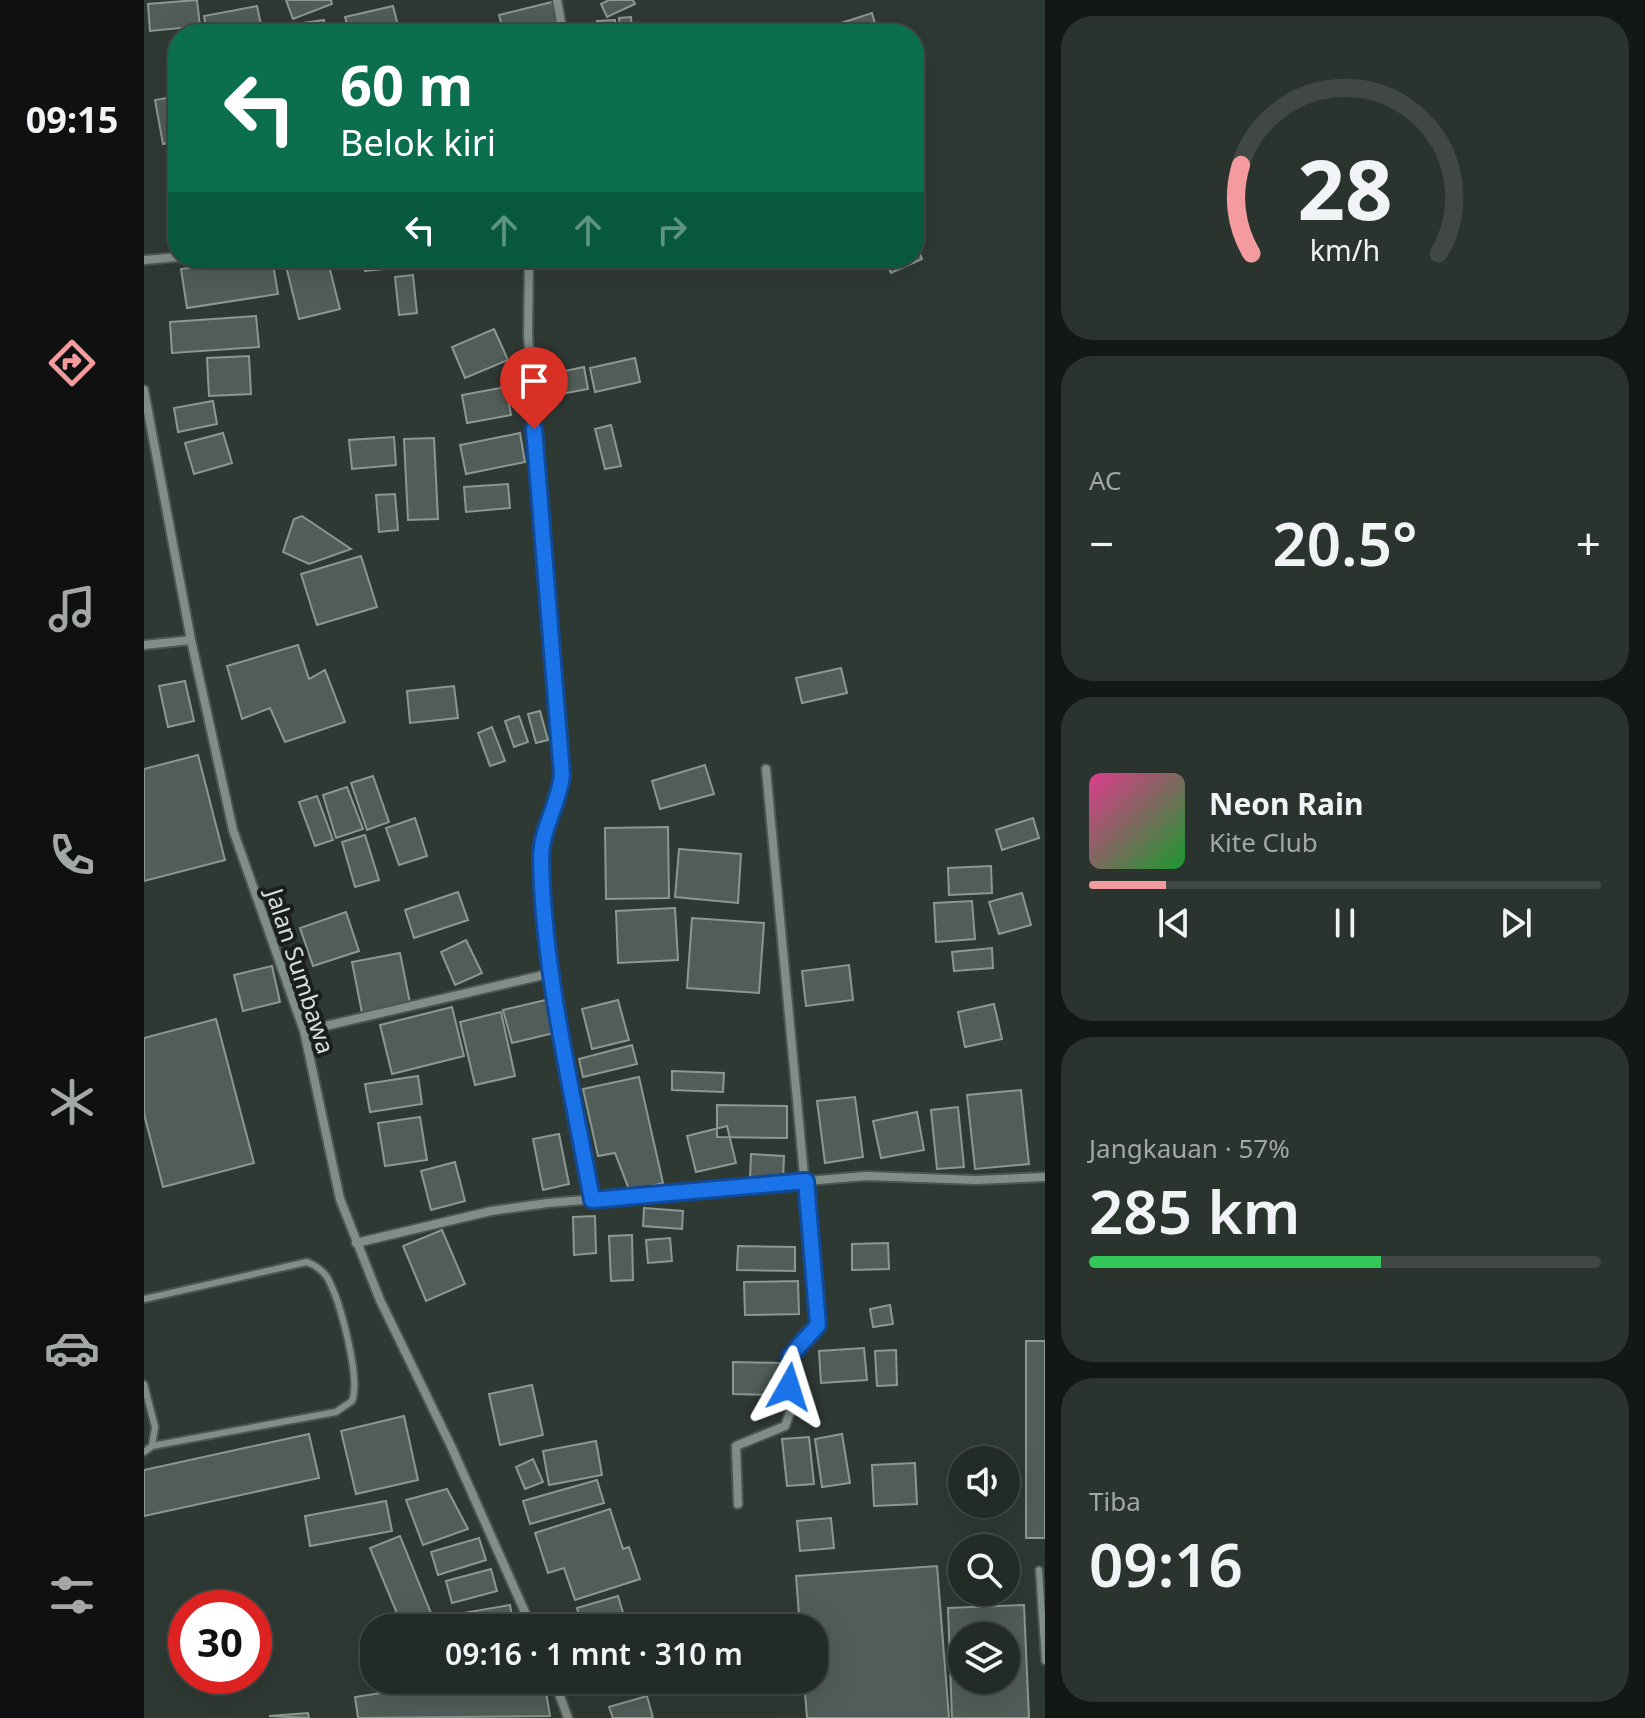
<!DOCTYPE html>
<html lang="id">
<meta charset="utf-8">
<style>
:root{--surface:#232b27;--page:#2b332f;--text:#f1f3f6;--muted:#a3a7a7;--line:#404744;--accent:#f49b9f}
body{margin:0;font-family:"Noto Sans",sans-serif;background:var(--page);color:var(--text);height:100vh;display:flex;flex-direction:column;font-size:30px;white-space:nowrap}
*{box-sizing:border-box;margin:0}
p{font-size:26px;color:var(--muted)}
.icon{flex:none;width:44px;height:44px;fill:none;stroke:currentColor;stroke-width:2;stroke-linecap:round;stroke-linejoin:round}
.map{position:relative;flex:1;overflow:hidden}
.details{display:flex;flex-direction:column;gap:16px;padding:16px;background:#131815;width:600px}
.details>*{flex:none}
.top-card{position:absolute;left:24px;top:24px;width:756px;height:244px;border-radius:32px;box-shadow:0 8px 32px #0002,0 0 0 2px var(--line);background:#0b6e4f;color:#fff;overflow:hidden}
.controls{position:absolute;left:804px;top:1446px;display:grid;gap:16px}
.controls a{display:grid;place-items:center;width:72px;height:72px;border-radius:50%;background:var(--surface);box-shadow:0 8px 32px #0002,0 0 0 2px var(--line);font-size:40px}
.speed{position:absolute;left:24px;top:1590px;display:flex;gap:16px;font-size:40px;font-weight:700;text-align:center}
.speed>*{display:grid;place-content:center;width:104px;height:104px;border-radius:50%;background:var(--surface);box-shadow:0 8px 32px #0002,0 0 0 2px var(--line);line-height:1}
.speed .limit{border:12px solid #d22;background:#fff;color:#111}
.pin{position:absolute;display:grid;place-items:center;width:68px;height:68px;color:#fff;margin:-82px -34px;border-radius:50% 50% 50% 0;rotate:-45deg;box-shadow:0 0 8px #0007}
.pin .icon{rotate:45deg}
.me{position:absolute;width:88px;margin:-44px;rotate:6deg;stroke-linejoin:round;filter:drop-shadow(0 0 6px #0008)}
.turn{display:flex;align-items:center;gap:28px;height:168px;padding:0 40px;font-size:36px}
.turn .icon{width:104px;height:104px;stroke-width:2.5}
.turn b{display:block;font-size:56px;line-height:68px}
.lanes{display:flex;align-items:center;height:76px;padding:0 40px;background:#0003;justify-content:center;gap:40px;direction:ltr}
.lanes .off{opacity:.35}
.big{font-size:60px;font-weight:600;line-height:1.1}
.details .widget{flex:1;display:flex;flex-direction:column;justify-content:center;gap:12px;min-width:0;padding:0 28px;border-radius:32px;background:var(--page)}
.details .dial{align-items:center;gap:0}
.dial svg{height:208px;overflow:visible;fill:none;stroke:var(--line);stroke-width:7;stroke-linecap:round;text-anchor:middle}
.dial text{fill:var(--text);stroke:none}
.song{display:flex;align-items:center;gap:24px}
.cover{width:96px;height:96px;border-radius:12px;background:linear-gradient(135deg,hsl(330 70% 55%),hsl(130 70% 35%))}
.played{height:8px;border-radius:4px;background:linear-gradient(90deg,var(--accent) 15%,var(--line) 15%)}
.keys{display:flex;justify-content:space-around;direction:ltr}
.heat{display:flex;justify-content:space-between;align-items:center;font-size:44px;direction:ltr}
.charge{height:12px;border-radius:6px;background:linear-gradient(90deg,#34c759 57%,var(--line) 0)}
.trip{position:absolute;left:216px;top:1614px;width:468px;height:80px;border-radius:32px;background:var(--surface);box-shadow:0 8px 32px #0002,0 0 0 2px var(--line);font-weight:600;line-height:80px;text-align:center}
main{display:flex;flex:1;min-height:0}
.tabs{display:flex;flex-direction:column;width:144px;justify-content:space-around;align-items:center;background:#0e1110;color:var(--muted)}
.tabs .icon{width:56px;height:56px}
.tabs .active{color:var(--accent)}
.tabs b{font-size:36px;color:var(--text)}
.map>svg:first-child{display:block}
.building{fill:#515d58;stroke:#8b9892;stroke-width:2;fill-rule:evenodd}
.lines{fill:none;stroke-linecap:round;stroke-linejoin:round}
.lane-casing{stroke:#4c5551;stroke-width:10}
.street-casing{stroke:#4c5551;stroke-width:12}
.lane{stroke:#818e88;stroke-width:6}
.street{stroke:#818e88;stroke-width:8}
.route-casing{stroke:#114b97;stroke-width:20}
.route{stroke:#1a73e8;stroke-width:14}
.labels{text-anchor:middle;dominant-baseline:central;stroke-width:8;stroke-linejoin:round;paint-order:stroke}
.street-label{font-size:24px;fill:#d7dedb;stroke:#1a1f1d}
</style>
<main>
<nav class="tabs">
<b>09:15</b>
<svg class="icon active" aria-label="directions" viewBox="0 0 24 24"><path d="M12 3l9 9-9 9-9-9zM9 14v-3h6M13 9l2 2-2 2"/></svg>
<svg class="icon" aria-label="music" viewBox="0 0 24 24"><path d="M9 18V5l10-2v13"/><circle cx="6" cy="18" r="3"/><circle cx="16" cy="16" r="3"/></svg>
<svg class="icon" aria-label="phone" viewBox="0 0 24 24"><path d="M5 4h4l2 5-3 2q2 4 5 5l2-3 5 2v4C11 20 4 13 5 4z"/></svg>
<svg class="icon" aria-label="climate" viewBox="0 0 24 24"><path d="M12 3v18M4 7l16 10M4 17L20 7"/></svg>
<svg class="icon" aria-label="car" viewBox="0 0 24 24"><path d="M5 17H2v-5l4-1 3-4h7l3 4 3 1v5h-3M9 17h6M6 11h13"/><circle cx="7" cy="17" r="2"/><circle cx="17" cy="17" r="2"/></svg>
<svg class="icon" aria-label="filters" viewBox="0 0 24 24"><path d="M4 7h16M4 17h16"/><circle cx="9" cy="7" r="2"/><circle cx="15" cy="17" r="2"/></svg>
</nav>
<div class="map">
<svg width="901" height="1718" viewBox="0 0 901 1718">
<rect width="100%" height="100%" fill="#2f3934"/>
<path class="building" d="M 53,0 L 56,26 L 6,31 L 4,4 Z
M 142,0 L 187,0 L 188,4 L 149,19 Z
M 465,0 L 489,0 L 491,4 L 463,17 L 457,4 Z
M 408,2 L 416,34 L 360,34 L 355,15 Z
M 113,6 L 119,34 L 63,34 L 60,16 Z
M 249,6 L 256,34 L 206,34 L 201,17 Z
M 728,13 L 734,34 L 697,34 L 694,24 Z
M 487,17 L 488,34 L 476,34 L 475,18 Z
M 180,20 L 182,34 L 126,34 L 125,28 Z
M 471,20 L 472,34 L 454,34 L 453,21 Z
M 506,24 L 506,34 L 493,34 L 492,25 Z
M 34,96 L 34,141 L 19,144 L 11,100 Z
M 34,166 L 34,190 L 26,168 Z
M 770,240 L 778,259 L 747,273 L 740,258 L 770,258 Z
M 109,258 L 128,258 L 134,294 L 43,308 L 37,269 Z
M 155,258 L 183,258 L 196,309 L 155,319 L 141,262 Z
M 219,258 L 259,258 L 260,267 L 221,271 Z
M 302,258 L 367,258 L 367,264 L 302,261 Z
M 428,258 L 460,258 L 461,264 L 428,266 Z
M 269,275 L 273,313 L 255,315 L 251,277 Z
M 112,316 L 115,347 L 28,353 L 26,322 Z
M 350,329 L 364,360 L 321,378 L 308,347 Z
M 105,356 L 107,394 L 65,396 L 63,358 Z
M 491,358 L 496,382 L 451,392 L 446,368 Z
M 440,367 L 444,389 L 411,395 L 406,374 Z
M 362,387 L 367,415 L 323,423 L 318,395 Z
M 69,401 L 73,424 L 34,432 L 30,408 Z
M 467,425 L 477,466 L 461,469 L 451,429 Z
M 79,433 L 88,463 L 50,474 L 41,443 Z
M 376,433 L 381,462 L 322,474 L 316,445 Z
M 250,437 L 252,465 L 208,469 L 205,440 Z
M 290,438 L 294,519 L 264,520 L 260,439 Z
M 364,484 L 366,508 L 322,512 L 320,487 Z
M 251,494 L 254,530 L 235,532 L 232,495 Z
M 158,516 L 207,549 L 165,564 L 139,552 L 150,519 Z
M 217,556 L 233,607 L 173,625 L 157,574 Z
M 154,645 L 165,679 L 181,670 L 201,722 L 141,742 L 126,708 L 98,719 L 83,666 Z
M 697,668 L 703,693 L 658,703 L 652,678 Z
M 41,681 L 50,721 L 24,727 L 15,686 Z
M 310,686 L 314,718 L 266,723 L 263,691 Z
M 396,711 L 404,740 L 392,743 L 384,714 Z
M 375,716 L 384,742 L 370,747 L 361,721 Z
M 348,727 L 361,761 L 346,766 L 334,733 Z
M 54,755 L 81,860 L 0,881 L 0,769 Z
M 561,765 L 570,794 L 516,809 L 508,781 Z
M 229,776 L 245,822 L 223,830 L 207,783 Z
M 203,787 L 219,829 L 192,838 L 179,795 Z
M 173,796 L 189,840 L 171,846 L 155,802 Z
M 271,818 L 283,856 L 255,865 L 242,828 Z
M 889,818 L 895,838 L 858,850 L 852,830 Z
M 524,827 L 525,898 L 462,899 L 461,828 Z
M 221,835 L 235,880 L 211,887 L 198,842 Z
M 535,849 L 597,854 L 594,903 L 531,897 Z
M 847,866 L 848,893 L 805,895 L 804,868 Z
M 314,892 L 324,920 L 270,938 L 261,910 Z
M 878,893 L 887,925 L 855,934 L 845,902 Z
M 828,901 L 831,939 L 792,942 L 790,903 Z
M 531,908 L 534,960 L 474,963 L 472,911 Z
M 202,912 L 215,951 L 169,966 L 156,928 Z
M 548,918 L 620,923 L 615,993 L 543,988 Z
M 322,940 L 338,973 L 311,985 L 297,952 Z
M 848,948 L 849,968 L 810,971 L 808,952 Z
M 256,953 L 266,1003 L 218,1013 L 208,962 Z
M 705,965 L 709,1000 L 662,1006 L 658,971 Z
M 128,966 L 136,1002 L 99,1011 L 90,975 Z
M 406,999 L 414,1032 L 368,1043 L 359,1010 Z
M 474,1000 L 485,1040 L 448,1049 L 438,1009 Z
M 850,1004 L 858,1039 L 821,1047 L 814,1012 Z
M 308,1007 L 320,1056 L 248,1074 L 236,1025 Z
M 357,1012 L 371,1076 L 331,1085 L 316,1022 Z
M 72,1019 L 110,1163 L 19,1187 L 0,1114 L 0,1038 Z
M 488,1045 L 493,1064 L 439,1077 L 435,1059 Z
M 528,1071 L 580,1073 L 579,1092 L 528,1090 Z
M 274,1076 L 278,1104 L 226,1112 L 221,1084 Z
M 495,1077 L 519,1183 L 486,1192 L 471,1153 L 454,1156 L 439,1089 Z
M 877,1090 L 885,1164 L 831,1169 L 823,1095 Z
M 711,1097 L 719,1157 L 681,1163 L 673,1101 Z
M 573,1105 L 643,1106 L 643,1138 L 573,1137 Z
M 814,1107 L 820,1167 L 793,1169 L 787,1110 Z
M 773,1112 L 780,1150 L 737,1158 L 729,1121 Z
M 276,1117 L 283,1160 L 241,1166 L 234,1123 Z
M 583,1126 L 592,1163 L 552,1172 L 543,1136 Z
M 415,1134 L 425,1184 L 399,1190 L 389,1139 Z
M 607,1154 L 640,1156 L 639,1180 L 606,1179 Z
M 311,1162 L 321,1201 L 287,1210 L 277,1171 Z
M 500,1208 L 539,1211 L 538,1229 L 499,1226 Z
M 451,1216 L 452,1253 L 430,1255 L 429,1217 Z
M 298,1230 L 321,1284 L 282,1301 L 259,1246 Z
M 488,1235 L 489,1280 L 467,1281 L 465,1236 Z
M 526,1238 L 528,1261 L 504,1263 L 502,1240 Z
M 744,1243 L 745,1269 L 708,1270 L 708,1244 Z
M 594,1246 L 651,1247 L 651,1271 L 593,1270 Z
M 654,1281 L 655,1314 L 601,1315 L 600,1282 Z
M 746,1305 L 749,1324 L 729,1327 L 726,1309 Z
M 882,1341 L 901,1341 L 901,1538 L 882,1538 Z
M 720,1348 L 723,1380 L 677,1383 L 675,1351 Z
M 752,1350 L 753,1385 L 733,1386 L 731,1351 Z
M 589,1362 L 638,1363 L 637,1395 L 589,1394 Z
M 388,1385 L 399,1435 L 356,1445 L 345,1394 Z
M 260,1416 L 274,1480 L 212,1494 L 197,1431 Z
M 165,1434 L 175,1478 L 0,1516 L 0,1470 Z
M 698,1434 L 706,1483 L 678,1487 L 671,1439 Z
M 665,1437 L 670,1484 L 643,1486 L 638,1439 Z
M 452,1441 L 458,1475 L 405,1485 L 399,1451 Z
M 389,1459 L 399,1482 L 381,1489 L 372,1467 Z
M 771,1463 L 773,1504 L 730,1506 L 728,1465 Z
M 453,1480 L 460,1503 L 386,1524 L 379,1501 Z
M 303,1489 L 324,1529 L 279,1545 L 262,1500 Z
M 242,1501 L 248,1531 L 166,1546 L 161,1516 Z
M 466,1509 L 479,1549 L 485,1547 L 496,1579 L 431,1600 L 420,1568 L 404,1573 L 391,1533 Z
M 687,1518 L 690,1548 L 656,1551 L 653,1521 Z
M 256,1536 L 293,1628 L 259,1628 L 226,1548 Z
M 335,1538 L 342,1560 L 294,1575 L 287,1552 Z
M 793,1566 L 805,1718 L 663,1718 L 660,1680 L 670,1680 L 670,1628 L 656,1628 L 652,1576 Z
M 347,1569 L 353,1591 L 308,1603 L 302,1581 Z
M 474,1596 L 480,1616 L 438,1628 L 433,1608 Z
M 366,1605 L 370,1628 L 304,1628 L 302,1616 Z
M 880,1605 L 885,1718 L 808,1718 L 804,1608 ZM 818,1636 L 862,1636 L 862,1680 L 818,1680 Z
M 487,1621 L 489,1628 L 467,1628 Z
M 280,1680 L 400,1680 L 406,1716 L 214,1718 L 211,1697 L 282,1686 Z
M 503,1696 L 509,1718 L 469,1718 L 465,1707 Z
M 164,1713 L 165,1718 L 125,1716 Z"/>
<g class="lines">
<g class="lane-casing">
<path id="lane" d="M 0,1299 L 163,1262 C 171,1265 178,1270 183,1277 C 196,1300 217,1378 208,1401 L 192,1412 L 8,1446 L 0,1452
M 0,1384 L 11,1427 L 8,1446
M 895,1570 L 901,1661"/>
</g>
<g class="street-casing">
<path id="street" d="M 413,0 L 419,34
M 385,258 L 384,335 L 418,775 C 414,804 397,829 398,858 C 399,972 428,1088 448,1200
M 0,260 L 34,257
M 0,390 L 47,640 L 89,830 L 160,1031 L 196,1199 L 236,1300 L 307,1446 L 388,1628
M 0,645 L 47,640
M 160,1031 L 408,973
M 212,1243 L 347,1211 L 404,1203 L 722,1176 L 832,1180 L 901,1177
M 594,1504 L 592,1446 L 641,1426 L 647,1410 L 646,1356 L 674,1325 L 622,769
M 410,1680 L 424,1718"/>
</g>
<use href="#lane" class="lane"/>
<use href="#street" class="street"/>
</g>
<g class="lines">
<g class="route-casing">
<path id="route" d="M 390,429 L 418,775 C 415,804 397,829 397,858 C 399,972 428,1088 448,1200 L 662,1181 L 674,1325 L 646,1356 L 645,1387"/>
</g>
<use href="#route" class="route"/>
</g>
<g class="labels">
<g class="street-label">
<text transform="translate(157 971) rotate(72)">Jalan Sumbawa</text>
</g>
</g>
</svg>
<div class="controls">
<a><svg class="icon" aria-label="sound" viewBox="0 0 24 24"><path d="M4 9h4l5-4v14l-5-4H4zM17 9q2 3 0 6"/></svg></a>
<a><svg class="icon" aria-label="search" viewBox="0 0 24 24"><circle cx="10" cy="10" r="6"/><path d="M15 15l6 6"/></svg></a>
<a><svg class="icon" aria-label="layers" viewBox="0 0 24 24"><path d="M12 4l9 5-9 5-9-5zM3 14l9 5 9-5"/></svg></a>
</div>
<div class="speed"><div class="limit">30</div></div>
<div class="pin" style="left:390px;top:429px;background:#d93025"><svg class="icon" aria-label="arrive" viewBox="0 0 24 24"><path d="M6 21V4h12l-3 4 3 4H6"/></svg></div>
<svg class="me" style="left:645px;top:1387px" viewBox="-20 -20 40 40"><path d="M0-17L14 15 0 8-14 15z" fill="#1a73e8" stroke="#fff" stroke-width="4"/></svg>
<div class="trip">09:16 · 1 mnt · 310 m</div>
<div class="top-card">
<div class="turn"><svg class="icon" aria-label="left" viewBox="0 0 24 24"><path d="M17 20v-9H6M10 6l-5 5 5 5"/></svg><div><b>60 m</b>Belok kiri</div></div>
<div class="lanes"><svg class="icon" aria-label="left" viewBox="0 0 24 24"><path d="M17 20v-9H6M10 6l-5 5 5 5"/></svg><svg class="icon off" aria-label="ahead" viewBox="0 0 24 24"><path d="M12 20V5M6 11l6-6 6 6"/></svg><svg class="icon off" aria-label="ahead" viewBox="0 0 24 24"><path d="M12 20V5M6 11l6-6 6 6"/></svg><svg class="icon off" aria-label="right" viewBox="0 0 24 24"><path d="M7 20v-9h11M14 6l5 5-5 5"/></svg></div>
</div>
</div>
<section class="details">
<div class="widget dial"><svg viewBox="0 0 100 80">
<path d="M14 69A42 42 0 1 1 86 69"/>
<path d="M14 69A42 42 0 0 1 10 35" stroke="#f49b9f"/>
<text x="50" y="56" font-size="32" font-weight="700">28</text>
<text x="50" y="72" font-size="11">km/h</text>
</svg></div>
<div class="widget"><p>AC</p>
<div class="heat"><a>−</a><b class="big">20.5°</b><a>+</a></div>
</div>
<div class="widget">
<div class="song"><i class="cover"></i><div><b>Neon Rain</b><p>Kite Club</p></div></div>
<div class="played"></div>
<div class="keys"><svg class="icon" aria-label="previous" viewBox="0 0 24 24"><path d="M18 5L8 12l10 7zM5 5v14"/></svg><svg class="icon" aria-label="pause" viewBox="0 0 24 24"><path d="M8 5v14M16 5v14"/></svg><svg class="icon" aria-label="next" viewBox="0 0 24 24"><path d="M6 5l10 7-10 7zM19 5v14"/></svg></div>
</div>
<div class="widget"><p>Jangkauan · 57%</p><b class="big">285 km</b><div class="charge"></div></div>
<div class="widget"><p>Tiba</p><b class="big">09:16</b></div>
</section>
</main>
